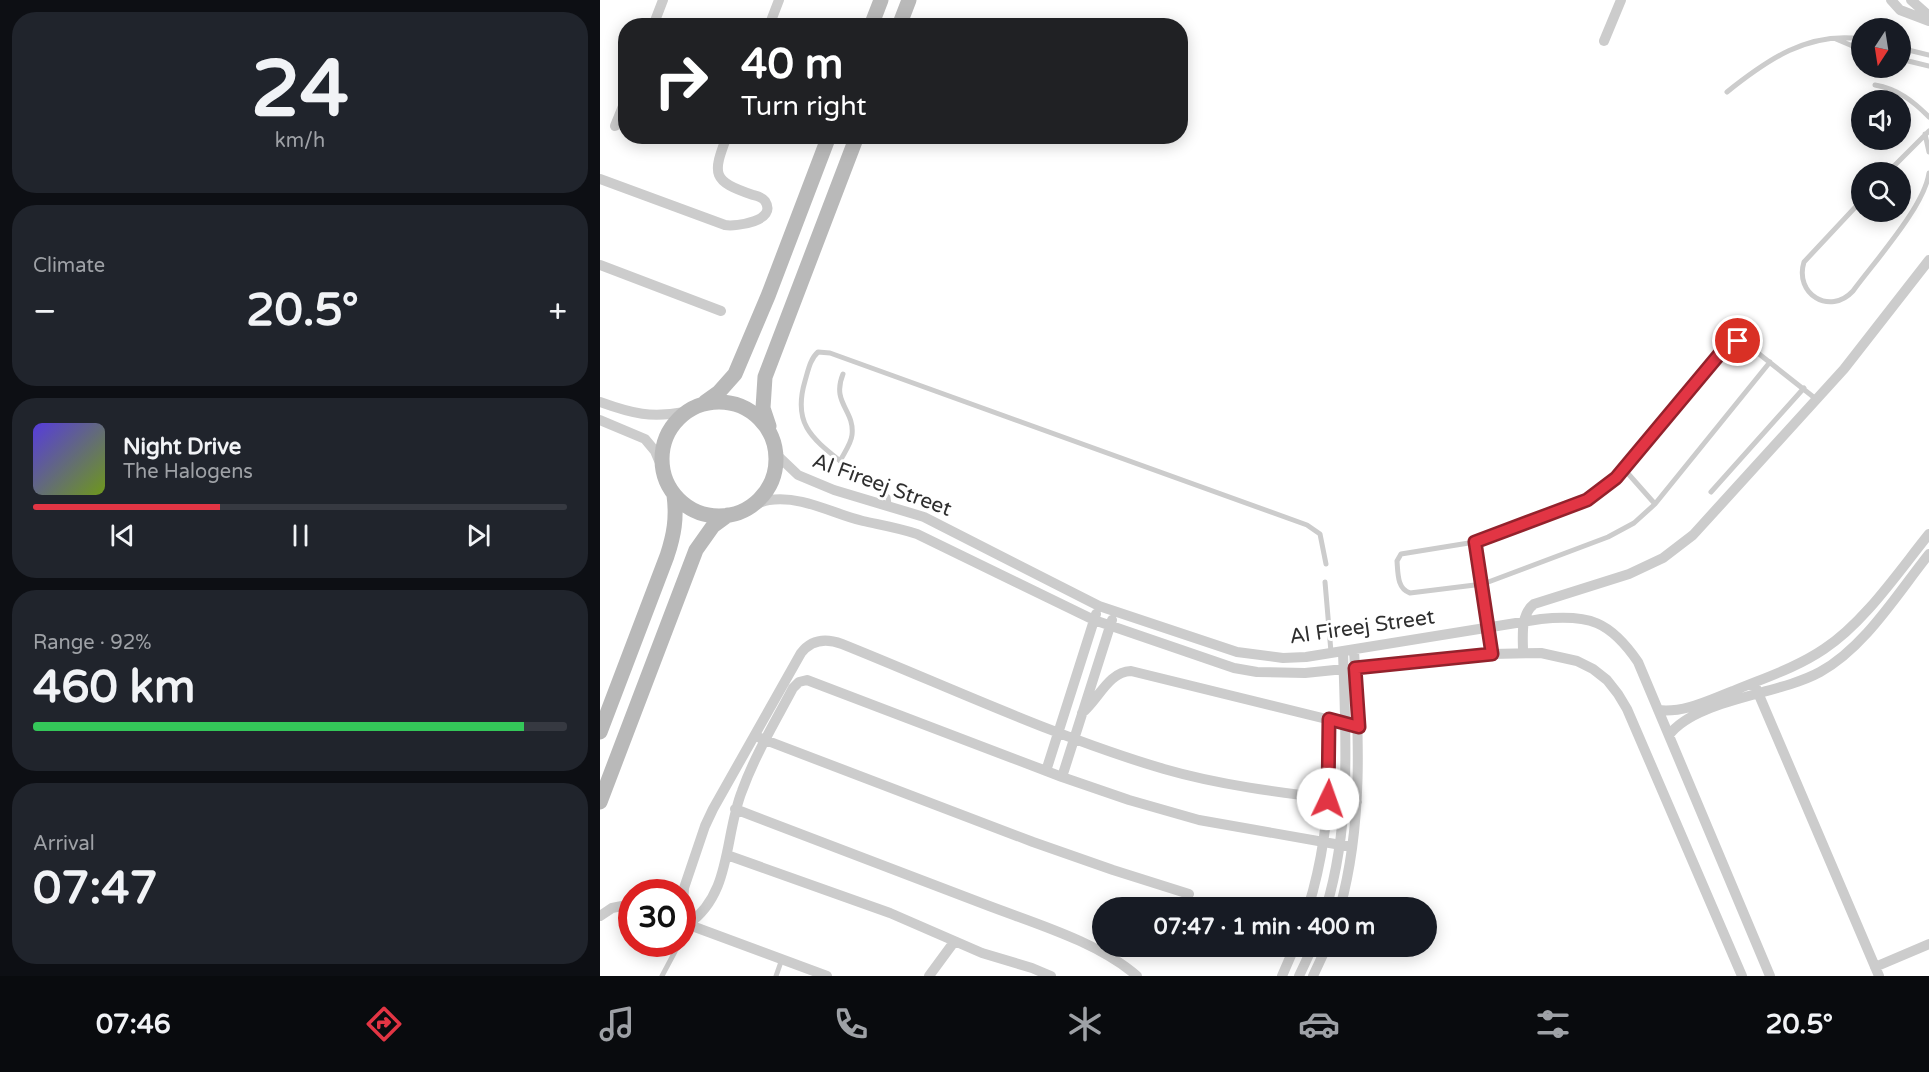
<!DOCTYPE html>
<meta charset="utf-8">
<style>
:root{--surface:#171b24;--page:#20242c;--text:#f1f3f6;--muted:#9ea1a6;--line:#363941;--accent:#e23544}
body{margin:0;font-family:"Varela Round",sans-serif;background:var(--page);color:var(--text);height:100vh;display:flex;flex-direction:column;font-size:22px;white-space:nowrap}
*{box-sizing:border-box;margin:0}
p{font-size:20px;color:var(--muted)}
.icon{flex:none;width:33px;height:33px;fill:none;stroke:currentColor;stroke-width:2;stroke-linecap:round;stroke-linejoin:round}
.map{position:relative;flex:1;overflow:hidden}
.panel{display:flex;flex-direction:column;gap:12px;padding:12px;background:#0d0f14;width:600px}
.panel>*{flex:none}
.banner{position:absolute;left:18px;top:18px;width:570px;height:126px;border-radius:24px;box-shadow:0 3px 15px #0003;background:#202124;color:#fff;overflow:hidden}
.needle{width:39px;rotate:192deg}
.tools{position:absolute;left:1251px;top:18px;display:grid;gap:12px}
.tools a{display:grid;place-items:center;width:60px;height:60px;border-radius:50%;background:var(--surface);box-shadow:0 3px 15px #0003;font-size:30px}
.speed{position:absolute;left:18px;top:879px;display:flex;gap:12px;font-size:30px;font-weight:700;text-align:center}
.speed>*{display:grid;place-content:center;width:78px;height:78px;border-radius:50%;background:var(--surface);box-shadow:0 3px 15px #0003;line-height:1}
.speed .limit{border:9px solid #d22;background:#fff;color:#111}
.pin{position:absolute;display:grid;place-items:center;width:51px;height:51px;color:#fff;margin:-26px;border:3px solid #fff;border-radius:50%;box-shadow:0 2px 6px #0007}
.me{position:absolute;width:66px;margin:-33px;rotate:3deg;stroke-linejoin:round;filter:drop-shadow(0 0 4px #0008)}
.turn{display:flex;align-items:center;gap:21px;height:126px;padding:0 24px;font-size:27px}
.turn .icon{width:78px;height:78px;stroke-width:2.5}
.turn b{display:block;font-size:42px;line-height:51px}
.big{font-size:45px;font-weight:700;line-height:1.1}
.panel .widget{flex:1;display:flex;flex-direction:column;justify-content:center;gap:9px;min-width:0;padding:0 21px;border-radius:24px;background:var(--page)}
.panel .dial{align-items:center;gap:0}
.dial b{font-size:78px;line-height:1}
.song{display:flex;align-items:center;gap:18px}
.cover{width:72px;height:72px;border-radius:9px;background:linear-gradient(135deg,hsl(250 70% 55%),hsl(80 70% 35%))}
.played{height:6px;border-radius:3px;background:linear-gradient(90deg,var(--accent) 35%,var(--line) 35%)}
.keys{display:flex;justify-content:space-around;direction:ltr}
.heat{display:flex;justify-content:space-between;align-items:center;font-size:33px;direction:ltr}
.charge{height:9px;border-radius:4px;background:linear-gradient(90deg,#34c759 92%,var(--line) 0)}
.trip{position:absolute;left:492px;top:897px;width:345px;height:60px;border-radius:30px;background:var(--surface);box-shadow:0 3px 15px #0003;font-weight:700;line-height:60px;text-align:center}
.tab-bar{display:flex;height:96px;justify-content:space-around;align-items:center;background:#090b0e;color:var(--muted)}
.tab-bar .icon{width:42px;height:42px}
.tab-bar .current{color:var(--accent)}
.tab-bar b{font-size:27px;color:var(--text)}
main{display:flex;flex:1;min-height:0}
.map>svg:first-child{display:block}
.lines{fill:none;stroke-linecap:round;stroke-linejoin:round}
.lane{stroke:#ccc;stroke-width:5}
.street{stroke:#ccc;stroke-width:10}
.secondary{stroke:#b9b9b9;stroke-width:15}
.route-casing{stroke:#93222c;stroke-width:15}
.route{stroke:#e23544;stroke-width:10}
.labels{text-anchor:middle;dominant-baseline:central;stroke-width:6;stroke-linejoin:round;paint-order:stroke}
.street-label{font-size:21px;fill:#2f2f2f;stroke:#fff}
</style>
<main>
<section class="panel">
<div class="widget dial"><b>24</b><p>km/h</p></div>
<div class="widget"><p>Climate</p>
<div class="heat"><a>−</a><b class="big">20.5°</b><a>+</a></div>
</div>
<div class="widget">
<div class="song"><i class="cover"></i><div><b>Night Drive</b><p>The Halogens</p></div></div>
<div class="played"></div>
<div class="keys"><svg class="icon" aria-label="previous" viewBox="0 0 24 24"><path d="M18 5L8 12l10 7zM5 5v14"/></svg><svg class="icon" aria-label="pause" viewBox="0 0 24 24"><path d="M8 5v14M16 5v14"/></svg><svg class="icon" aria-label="next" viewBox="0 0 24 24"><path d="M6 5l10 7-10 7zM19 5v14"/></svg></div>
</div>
<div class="widget"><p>Range · 92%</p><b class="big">460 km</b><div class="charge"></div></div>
<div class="widget"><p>Arrival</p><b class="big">07:47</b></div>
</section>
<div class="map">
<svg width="1329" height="976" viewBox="0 0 1329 976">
<rect width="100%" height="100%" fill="#fff"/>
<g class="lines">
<path class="lane" d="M 1236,39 L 1262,50
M 1300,48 L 1329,55
M 1300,59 L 1329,66
M 1275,85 C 1298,89 1313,101 1329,117
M 1127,92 C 1167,60 1208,31 1262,39
M 1325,134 L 1329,152
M 1288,172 L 1329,131
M 1262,200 L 1204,262 C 1194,294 1230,316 1253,291 C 1275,261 1324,207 1329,173
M 1170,362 L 1055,504 L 1034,523 L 1008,537 L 883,584 L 810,593 C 797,589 798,573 797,561 L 801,554 L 875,542 L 987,500 L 1016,478 L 1123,349 C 1131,341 1139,340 1149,346 L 1216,399
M 240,461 C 244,453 251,444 252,435 C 255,410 231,403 243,374
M 1024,469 L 1055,504
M 1111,492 L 1204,388
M 289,505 L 288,497 C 272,488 258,476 244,464 C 213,439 192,425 205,381 C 208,371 210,359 218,352 L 230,353 L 707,525 L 720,534 L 726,564
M 875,542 L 892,654
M 725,582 L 731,652
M 82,937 L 88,924
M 62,976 L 79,944
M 176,976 L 182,959"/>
<path class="street" d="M 1291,0 L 1300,10 L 1329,21
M 1311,0 L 1329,16
M 53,26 L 63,0
M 169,26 L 179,0
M 1004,41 L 1021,0
M 15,126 L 26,99
M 0,179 L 125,225 C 136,227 178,221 165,201 C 162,197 157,196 153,195 C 112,181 112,175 127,136
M 0,265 L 121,311
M 0,402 C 33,414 51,418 85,412
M 0,420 L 45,439 L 55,451 L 63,470
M 177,455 L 198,475 L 234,490 L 324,517 L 499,606 L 637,652 L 683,658 L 706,657 L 941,619 C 989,614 1010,621 1038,662 L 1170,976
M 148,508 C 155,505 162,501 169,500 C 202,495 233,514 263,521 C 281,525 299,528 317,534 L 494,620 L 634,668 L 657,672 L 705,673 L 892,654 L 941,653 L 977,661 L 993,669 L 1007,680 L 1018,694 L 1027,709 L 1142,976
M 923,652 C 923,636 920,615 934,604 L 1029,574 L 1063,558 L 1093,535 L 1244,369 L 1329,260
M 1156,688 L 1279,976
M 1058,710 C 1085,713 1109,700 1133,691 C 1164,678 1196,668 1224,649 C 1264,623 1299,571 1329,534
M 482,713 C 499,699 508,672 531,671 L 759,727
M 1069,735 C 1096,699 1178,695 1220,672 C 1265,647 1297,594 1329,554
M 160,738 L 433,842 L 513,870 L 589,894
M 446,771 L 496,614
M 462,777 L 512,620
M 135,809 C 218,841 301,873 384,904 C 433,923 497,941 537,976
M 752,847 L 599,820 L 529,800 L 462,777 L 207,680 L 199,682 L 193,688 C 175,722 155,755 142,791 C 124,836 132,894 88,924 L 83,906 L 84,888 L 105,826 L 113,809 L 201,653 C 212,639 226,638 242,644 C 347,686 455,737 564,769 C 626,787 693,794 757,802
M 127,855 L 290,913 L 382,953 L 432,968 L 451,976
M 708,908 C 727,847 732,782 729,719
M 726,908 C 751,826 746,737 743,652
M 740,908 C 763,824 759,736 754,650
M 0,916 L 12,908 L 32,904
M 84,923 L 227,976
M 1275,967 L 1329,944
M 329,976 L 354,942
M 682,976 L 695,946
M 699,976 L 713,946
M 713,976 L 727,946"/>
<path class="secondary" d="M 271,26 L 281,0
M 299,26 L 309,0
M62 459a57 57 0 1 1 114 0a57 57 0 1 1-114 0Z
M 105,402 L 119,392 L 135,374 L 168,296 L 229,136
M 169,426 L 163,408 L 165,377 L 257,136
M 0,732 L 67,556 C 74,535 77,518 74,495
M 0,802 L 96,550 L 113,526 L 128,515"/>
</g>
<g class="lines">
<g class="route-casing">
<path id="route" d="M 728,799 L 729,719 L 759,727 L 755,668 L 892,654 L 875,542 L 987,500 L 1016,478 L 1123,350 L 1132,342 L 1138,341"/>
</g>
<use href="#route" class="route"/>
</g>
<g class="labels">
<g class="street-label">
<text transform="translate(282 485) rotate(20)">Al Fireej Street</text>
<text transform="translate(762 627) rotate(-8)">Al Fireej Street</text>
</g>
</g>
</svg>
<div class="tools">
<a><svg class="needle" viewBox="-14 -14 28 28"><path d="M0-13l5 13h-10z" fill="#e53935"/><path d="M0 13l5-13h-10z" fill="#9ea1a6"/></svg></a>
<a><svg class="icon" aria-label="sound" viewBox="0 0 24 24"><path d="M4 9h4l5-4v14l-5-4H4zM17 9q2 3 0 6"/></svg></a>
<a><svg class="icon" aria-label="search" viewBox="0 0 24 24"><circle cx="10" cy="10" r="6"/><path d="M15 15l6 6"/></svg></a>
</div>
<div class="speed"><div class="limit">30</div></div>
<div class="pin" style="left:1138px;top:341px;background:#d93025"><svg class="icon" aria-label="arrive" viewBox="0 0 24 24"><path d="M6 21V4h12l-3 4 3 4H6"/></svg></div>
<svg class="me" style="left:728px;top:799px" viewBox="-20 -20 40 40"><circle r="19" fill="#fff"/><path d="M0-13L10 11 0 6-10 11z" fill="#e23544"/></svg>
<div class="trip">07:47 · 1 min · 400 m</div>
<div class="banner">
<div class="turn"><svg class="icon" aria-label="right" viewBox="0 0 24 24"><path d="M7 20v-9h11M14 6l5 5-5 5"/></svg><div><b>40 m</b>Turn right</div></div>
</div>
</div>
</main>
<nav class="tab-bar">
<b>07:46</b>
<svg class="icon current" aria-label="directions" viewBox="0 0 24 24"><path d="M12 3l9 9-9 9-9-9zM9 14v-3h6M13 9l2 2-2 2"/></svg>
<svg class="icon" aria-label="music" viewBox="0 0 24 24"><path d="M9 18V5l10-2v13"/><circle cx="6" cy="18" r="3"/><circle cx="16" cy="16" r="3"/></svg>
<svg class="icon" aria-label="phone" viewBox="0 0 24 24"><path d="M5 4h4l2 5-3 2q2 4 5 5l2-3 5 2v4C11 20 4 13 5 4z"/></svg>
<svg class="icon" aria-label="climate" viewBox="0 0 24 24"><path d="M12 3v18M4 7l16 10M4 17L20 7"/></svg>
<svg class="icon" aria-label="car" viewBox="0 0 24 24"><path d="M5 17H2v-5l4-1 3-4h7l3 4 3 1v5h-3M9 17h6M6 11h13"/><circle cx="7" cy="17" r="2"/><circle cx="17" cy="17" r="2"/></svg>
<svg class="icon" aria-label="filters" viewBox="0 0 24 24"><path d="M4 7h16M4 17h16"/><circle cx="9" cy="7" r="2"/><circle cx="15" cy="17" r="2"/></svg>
<b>20.5°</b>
</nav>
